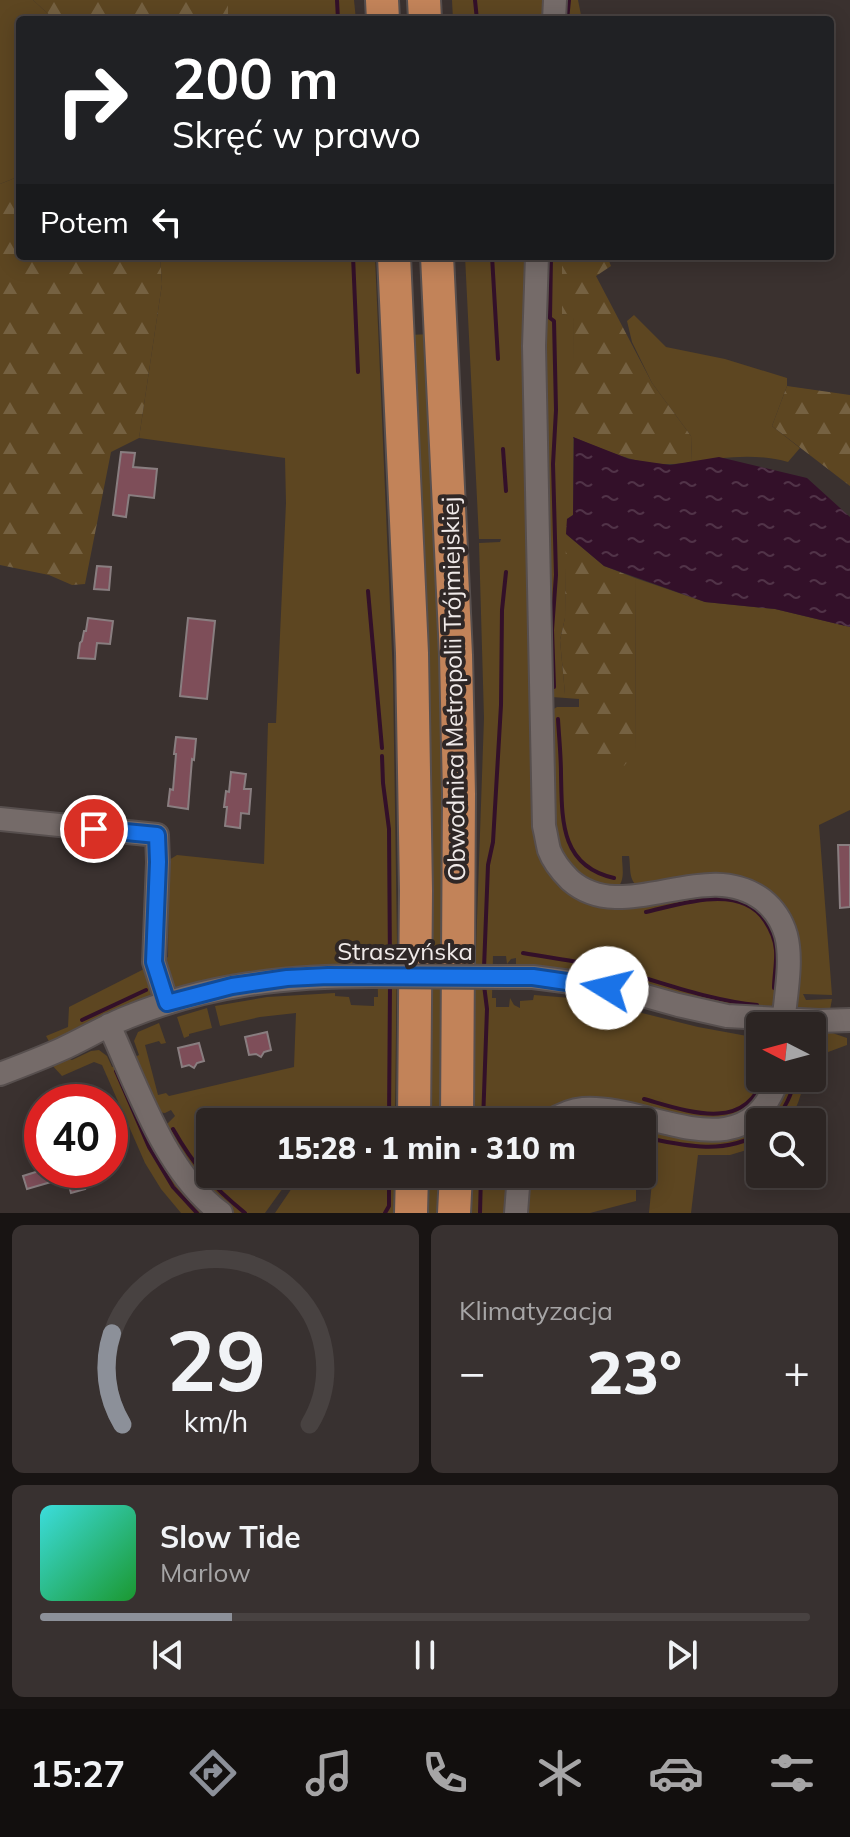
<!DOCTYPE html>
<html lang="pl">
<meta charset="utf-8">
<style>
:root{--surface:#2c2523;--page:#383130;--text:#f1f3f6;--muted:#a6a5a6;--line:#484241;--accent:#8c9099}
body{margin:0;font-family:Mulish,sans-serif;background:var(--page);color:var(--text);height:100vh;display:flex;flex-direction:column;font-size:30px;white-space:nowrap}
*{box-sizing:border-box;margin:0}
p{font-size:26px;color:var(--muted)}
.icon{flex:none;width:44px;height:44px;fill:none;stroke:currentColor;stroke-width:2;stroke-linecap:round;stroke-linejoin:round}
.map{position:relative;height:1213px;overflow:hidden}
.sheet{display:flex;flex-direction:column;gap:12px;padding:12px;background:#181413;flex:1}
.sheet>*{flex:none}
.hud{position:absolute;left:16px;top:16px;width:818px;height:244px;border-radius:8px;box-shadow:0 4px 20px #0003,0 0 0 2px var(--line);background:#202124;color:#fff;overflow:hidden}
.needle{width:52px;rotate:276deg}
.controls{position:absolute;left:746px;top:1012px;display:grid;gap:16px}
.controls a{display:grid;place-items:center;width:80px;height:80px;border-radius:8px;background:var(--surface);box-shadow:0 4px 20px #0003,0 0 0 2px var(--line);font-size:40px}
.speed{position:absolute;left:24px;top:1084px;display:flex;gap:16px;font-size:40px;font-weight:700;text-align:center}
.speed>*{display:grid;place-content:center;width:104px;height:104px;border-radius:50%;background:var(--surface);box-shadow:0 4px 20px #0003,0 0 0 2px var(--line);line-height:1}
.speed .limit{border:12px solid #d22;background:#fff;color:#111}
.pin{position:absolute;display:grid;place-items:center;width:68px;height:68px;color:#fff;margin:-34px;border:4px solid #fff;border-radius:50%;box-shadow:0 2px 8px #0007}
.me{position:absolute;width:88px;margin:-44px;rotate:279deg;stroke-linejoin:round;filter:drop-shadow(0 0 6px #0008)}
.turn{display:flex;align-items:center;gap:28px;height:168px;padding:0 24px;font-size:36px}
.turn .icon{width:104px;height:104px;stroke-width:2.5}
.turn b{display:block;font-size:56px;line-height:68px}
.then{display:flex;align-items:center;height:76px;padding:0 24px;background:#0003;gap:16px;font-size:30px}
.big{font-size:60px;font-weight:800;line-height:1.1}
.sheet .card{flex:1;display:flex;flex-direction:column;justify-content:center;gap:12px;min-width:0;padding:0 28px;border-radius:12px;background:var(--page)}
.sheet .dial{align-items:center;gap:0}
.dial svg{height:208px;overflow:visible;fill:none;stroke:var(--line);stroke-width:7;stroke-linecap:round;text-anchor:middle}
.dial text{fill:var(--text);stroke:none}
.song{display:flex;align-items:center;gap:24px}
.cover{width:96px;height:96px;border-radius:12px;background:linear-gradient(135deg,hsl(180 70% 55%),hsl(130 70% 35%))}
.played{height:8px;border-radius:4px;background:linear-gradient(90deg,var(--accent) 25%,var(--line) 25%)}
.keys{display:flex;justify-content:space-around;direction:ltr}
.heat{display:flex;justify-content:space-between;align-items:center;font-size:44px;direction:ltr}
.sheet .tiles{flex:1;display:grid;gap:12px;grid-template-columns:1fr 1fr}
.card:last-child{grid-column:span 2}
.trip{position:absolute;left:196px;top:1108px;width:460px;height:80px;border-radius:8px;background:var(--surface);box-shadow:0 4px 20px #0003,0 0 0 2px var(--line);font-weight:800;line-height:80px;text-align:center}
.menu{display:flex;height:128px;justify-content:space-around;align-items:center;background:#120f0e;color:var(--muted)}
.menu .icon{width:56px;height:56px}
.menu .current{color:var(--accent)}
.menu b{font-size:36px;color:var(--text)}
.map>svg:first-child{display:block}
.green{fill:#5d4621}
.forest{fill:url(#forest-firs)}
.water{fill:url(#water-ripples)}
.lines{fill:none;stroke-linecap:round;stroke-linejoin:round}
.stream{stroke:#331029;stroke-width:4}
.building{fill:#7e4e59;stroke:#897e80;stroke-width:2}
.minor-casing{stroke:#574f4e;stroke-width:26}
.highway-casing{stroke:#574f4e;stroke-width:36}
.minor{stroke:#756b69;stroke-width:22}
.highway{stroke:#c28359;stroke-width:32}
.minor-bridge-casing{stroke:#574f4e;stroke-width:26;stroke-linecap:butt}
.minor-bridge{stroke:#756b69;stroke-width:22}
.route-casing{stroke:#114b97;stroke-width:20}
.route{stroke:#1a73e8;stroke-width:14}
.labels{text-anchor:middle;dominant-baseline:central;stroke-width:8;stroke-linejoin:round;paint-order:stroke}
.street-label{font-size:24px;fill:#f0eae9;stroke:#2f2726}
</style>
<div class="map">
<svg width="850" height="1213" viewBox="0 0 850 1213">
<defs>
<pattern id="forest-firs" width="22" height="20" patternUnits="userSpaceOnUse" patternTransform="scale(2)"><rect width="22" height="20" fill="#5d4621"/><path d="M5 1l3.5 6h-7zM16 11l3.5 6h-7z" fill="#756141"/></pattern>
<pattern id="water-ripples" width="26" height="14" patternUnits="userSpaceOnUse" patternTransform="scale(2)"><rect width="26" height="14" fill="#331029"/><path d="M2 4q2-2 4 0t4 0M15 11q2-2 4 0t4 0" fill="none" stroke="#513348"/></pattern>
</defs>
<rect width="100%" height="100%" fill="#3a312f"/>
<path class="green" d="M 0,0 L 33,0 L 55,20 L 20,20 L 20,176 L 0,184 Z
M 228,0 L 354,0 L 356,20 L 228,20 Z
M 452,0 L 550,0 L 549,20 L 453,20 Z
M 561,0 L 578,0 L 582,20 L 560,20 Z
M 160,256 L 375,256 L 393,676 L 397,942 L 395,1122 L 210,1122 L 210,1174 L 396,1174 L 396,1213 L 275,1213 L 294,1185 L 288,1181 L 265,1213 L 232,1213 L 216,1199 L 185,1165 L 166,1125 L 175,1116 L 171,1110 L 165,1113 L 158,1112 L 131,1059 L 139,1055 L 134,1041 L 138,1032 L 159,1023 L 166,1043 L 161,1044 L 159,1041 L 145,1045 L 158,1095 L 166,1093 L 169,1096 L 294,1067 L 296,1013 L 260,1017 L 220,1026 L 215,1006 L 267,997 L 335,993 L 335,996 L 349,997 L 351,1005 L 374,1006 L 374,997 L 378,997 L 377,955 L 354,954 L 352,964 L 337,964 L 337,968 L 174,991 L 157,962 L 168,957 L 169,860 L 177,855 L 264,864 L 268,723 L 276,723 L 286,503 L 285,458 L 139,438 L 162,284 Z
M 465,256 L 533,256 L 538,815 L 573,892 L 717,893 L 756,904 L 778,934 L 778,996 L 770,1008 L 759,1013 L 516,964 L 516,958 L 511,959 L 507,964 L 506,956 L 493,956 L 492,998 L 496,998 L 496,1007 L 509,1007 L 510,998 L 514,1005 L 520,1008 L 520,1001 L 533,1000 L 534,995 L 571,998 L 618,1007 L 698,1027 L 758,1038 L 760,1039 L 760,1078 L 772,1078 L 765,1093 L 734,1119 L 542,1119 L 538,1122 L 470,1122 L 484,718 L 479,543 L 500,542 L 501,539 L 479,539 Z
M 543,256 L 562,256 L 562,314 L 574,317 L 573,515 L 567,519 L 565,618 L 560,640 L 565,694 L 579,694 L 579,699 L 552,697 L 540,350 Z
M 634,315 L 666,347 L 725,359 L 787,378 L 787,386 L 772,426 L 800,448 L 788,462 C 757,453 724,457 692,462 L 691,436 L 652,383 L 632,342 L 627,321 Z
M 433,334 L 444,577 L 448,1122 L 423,1122 L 407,335 Z
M 635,578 L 705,602 L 775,609 L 850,627 L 850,810 L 819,825 L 832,995 L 803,994 L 806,1000 L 832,999 L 830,1010 L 824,1014 L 798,1009 L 796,1006 L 776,901 L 639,887 C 628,881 631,867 629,856 L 622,856 C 622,868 626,881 616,889 L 600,887 L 572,871 L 555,840 L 550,711 L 557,707 L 579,707 L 580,712 L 567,712 L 636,752 Z
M 150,966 L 156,984 L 153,998 L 51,1045 L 46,1036 L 68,1027 L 69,1007 Z
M 207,1008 L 212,1028 L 189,1034 L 189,1036 L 184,1038 L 177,1017 Z
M 812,1026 L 847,1038 L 847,1045 L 812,1058 Z
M 99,1050 L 107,1056 L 112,1067 L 120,1064 L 211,1213 L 181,1213 L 161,1189 L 145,1163 L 102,1065 L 94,1062 L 62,1076 L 51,1064 L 60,1055 L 72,1060 L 91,1051 Z
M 788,1078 L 804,1078 C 802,1094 797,1110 787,1122 L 761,1122 L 778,1102 Z
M 760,1122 L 760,1146 L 730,1155 L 698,1155 L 691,1213 L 649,1213 L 655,1150 L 642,1147 L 642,1126 Z
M 422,1174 L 446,1174 L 445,1213 L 421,1213 Z
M 469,1174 L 514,1174 L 512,1213 L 468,1213 Z
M 527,1174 L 636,1174 L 636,1201 L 590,1213 L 522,1213 Z"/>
<path class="forest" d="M 33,0 L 228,0 L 228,20 L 55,20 Z
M 20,176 L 20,256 L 160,256 L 162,284 L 139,438 L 111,452 L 85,584 L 72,585 L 49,575 L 0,565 L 0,184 Z
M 562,256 L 607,256 L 611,266 L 596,276 L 652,383 L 691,436 L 692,462 C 646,470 615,454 573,437 L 568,431 L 573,363 L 574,318 L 562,314 Z
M 787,386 L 850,395 L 850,486 L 772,426 Z
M 566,534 L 604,566 L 635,578 L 636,752 L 624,766 L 571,759 L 567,712 L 579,712 L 579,694 L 565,694 L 560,640 L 565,618 Z"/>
<path class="water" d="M 573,437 L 629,459 L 670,465 L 719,457 L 807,478 L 850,517 L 850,627 L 775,609 L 705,602 L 604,566 L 566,534 L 567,519 L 573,515 L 574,439 Z"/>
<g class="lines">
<path class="stream" d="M 337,0 L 338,20
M 475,0 L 477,20
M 567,20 L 569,0
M 353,256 L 358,372
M 492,256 L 498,359
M 551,256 L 550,318 L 554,321 L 556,410 L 553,464 L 556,575 L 552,630 L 554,687
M 503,449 L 506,491
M 368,591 L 382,748
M 558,719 C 559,737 561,756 561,774 C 562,820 560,866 614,878
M 382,756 L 383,783 L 389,829 L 390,968
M 646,912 C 681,904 741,883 765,921 C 771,930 775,939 776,950 C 777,962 774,976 774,988
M 523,953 C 551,958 579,961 608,968 C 658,980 705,1000 757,1005
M 484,968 L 488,865 L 493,842 L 501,705 L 502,610 L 506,572
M 82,1020 L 146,990
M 116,1071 L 149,1147 L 173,1187 L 197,1213
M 644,1099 C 684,1110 745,1134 763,1078
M 389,1122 L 390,984
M 483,1122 L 487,1009 L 484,985
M 773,1122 C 785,1109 792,1095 795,1078
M 173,1129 C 194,1166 212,1186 245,1213
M 642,1137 C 681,1145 724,1156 760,1133
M 385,1213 L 389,1206 L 389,1174
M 480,1213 L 481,1174"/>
</g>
<path class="building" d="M 121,452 L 135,453 L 133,467 L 157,469 L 154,498 L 129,495 L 126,517 L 113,515 Z
M 97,566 L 111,567 L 109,590 L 94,589 Z
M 88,618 L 113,621 L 110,644 L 97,643 L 95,659 L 78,658 L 80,643 L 82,641 L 84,631 L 86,631 Z
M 188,618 L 215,621 L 207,699 L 180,696 Z
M 176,737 L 196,739 L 194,760 L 192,759 L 188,809 L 168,806 L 170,789 L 173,790 L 176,754 L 174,754 Z
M 231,772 L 246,774 L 244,789 L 251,789 L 249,814 L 241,813 L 240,828 L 225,826 L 227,807 L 224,807 L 226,791 L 229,792 Z
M 838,845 L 850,845 L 850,907 L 840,908 Z
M 267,1032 L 271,1050 L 264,1052 L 261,1057 L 256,1054 L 249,1055 L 245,1037 Z
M 199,1043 L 204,1061 L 197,1063 L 194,1068 L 189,1065 L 182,1067 L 178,1048 Z
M 93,1087 L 96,1102 L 46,1102 L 46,1097 Z
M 42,1170 L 48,1170 L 51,1182 L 27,1189 L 23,1176 Z
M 65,1170 L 79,1170 L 85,1189 L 71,1193 Z"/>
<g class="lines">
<g class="minor-casing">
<path id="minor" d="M 554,20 L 555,0
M 537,256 L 534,346 L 544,826 C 546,834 547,842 549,850 C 553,861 562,872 570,880 C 624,928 705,855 763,900 C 773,908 782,921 786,935 C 793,962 785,998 783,1026
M 0,819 L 157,835 L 158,862 L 154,962 L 167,1003
M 498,977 L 533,977 L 579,983 L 635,993 L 678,1005 L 727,1016 L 819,1021 L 850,1020
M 109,1025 C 137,1086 165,1172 221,1213
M 0,1074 C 21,1066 42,1058 62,1049 C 84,1039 105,1026 128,1017 C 209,984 286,976 373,976
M 549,1122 C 560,1115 570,1110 583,1109 C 650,1104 745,1176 778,1078
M 516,1213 L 519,1174"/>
</g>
<g class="highway-casing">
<path id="highway" d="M 382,0 L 383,20
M 424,0 L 425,20
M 394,256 L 412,653 L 416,891 L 414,1122
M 437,256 L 456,655 L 459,794 L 457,1122
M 411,1213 L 412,1174
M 454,1213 L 456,1174"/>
</g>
<use href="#minor" class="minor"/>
<use href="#highway" class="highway"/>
<g class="minor-bridge-casing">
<path id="minor-bridge" d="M 373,976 L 498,977"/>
</g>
<use href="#minor-bridge" class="minor-bridge"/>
</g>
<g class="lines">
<g class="route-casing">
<path id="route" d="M 94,829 L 157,835 L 158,862 L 154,962 L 167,1003 L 232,986 L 287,978 L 328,976 L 533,977 L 607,988"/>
</g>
<use href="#route" class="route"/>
</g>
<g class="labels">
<g class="street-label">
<text transform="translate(453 689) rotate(-91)">Obwodnica Metropolii Trójmiejskiej</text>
<text x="405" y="951">Straszyńska</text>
</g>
</g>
</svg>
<div class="controls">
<a><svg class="needle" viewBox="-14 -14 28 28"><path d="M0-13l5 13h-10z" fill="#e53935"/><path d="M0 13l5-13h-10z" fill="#a6a5a6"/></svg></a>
<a><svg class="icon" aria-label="search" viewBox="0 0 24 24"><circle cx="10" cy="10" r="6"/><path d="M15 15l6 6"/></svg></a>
</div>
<div class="speed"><div class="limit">40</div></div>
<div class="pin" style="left:94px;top:829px;background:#d93025"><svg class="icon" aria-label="arrive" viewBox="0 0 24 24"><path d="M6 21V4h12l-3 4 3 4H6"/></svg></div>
<svg class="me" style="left:607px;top:988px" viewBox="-20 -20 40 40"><circle r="19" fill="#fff"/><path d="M0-13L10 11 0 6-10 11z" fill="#1a73e8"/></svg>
<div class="trip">15:28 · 1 min · 310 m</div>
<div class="hud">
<div class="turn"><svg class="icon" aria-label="right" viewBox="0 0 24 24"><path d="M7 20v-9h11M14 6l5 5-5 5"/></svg><div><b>200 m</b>Skręć w prawo</div></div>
<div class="then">Potem<svg class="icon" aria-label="left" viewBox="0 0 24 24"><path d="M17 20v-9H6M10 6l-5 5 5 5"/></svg></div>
</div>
</div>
<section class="sheet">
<div class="tiles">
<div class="card dial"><svg viewBox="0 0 100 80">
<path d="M14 69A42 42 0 1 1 86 69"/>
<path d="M14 69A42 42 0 0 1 10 34" stroke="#8c9099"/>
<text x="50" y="56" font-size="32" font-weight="700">29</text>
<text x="50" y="72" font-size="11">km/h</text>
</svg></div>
<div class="card"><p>Klimatyzacja</p>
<div class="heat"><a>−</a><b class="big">23°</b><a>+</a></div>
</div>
<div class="card">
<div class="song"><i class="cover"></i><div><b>Slow Tide</b><p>Marlow</p></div></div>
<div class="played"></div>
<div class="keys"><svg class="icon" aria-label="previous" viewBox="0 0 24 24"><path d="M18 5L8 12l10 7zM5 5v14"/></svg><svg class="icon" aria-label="pause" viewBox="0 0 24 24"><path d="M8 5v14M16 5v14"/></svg><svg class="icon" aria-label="next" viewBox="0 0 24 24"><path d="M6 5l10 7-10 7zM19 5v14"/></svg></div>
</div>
</div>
</section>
<nav class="menu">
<b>15:27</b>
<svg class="icon current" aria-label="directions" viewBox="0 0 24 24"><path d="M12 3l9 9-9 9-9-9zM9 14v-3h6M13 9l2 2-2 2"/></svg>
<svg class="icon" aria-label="music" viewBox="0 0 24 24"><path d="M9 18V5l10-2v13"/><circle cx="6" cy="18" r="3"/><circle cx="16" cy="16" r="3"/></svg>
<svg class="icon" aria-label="phone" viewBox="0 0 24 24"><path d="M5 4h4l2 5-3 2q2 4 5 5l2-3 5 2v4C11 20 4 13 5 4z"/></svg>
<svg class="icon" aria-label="climate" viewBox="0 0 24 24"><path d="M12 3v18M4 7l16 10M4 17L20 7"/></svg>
<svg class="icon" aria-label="car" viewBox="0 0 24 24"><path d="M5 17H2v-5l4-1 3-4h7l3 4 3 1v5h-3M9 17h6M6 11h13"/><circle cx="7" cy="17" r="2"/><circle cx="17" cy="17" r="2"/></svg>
<svg class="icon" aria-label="filters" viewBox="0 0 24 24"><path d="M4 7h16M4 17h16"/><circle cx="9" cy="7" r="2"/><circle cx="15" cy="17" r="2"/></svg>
</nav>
